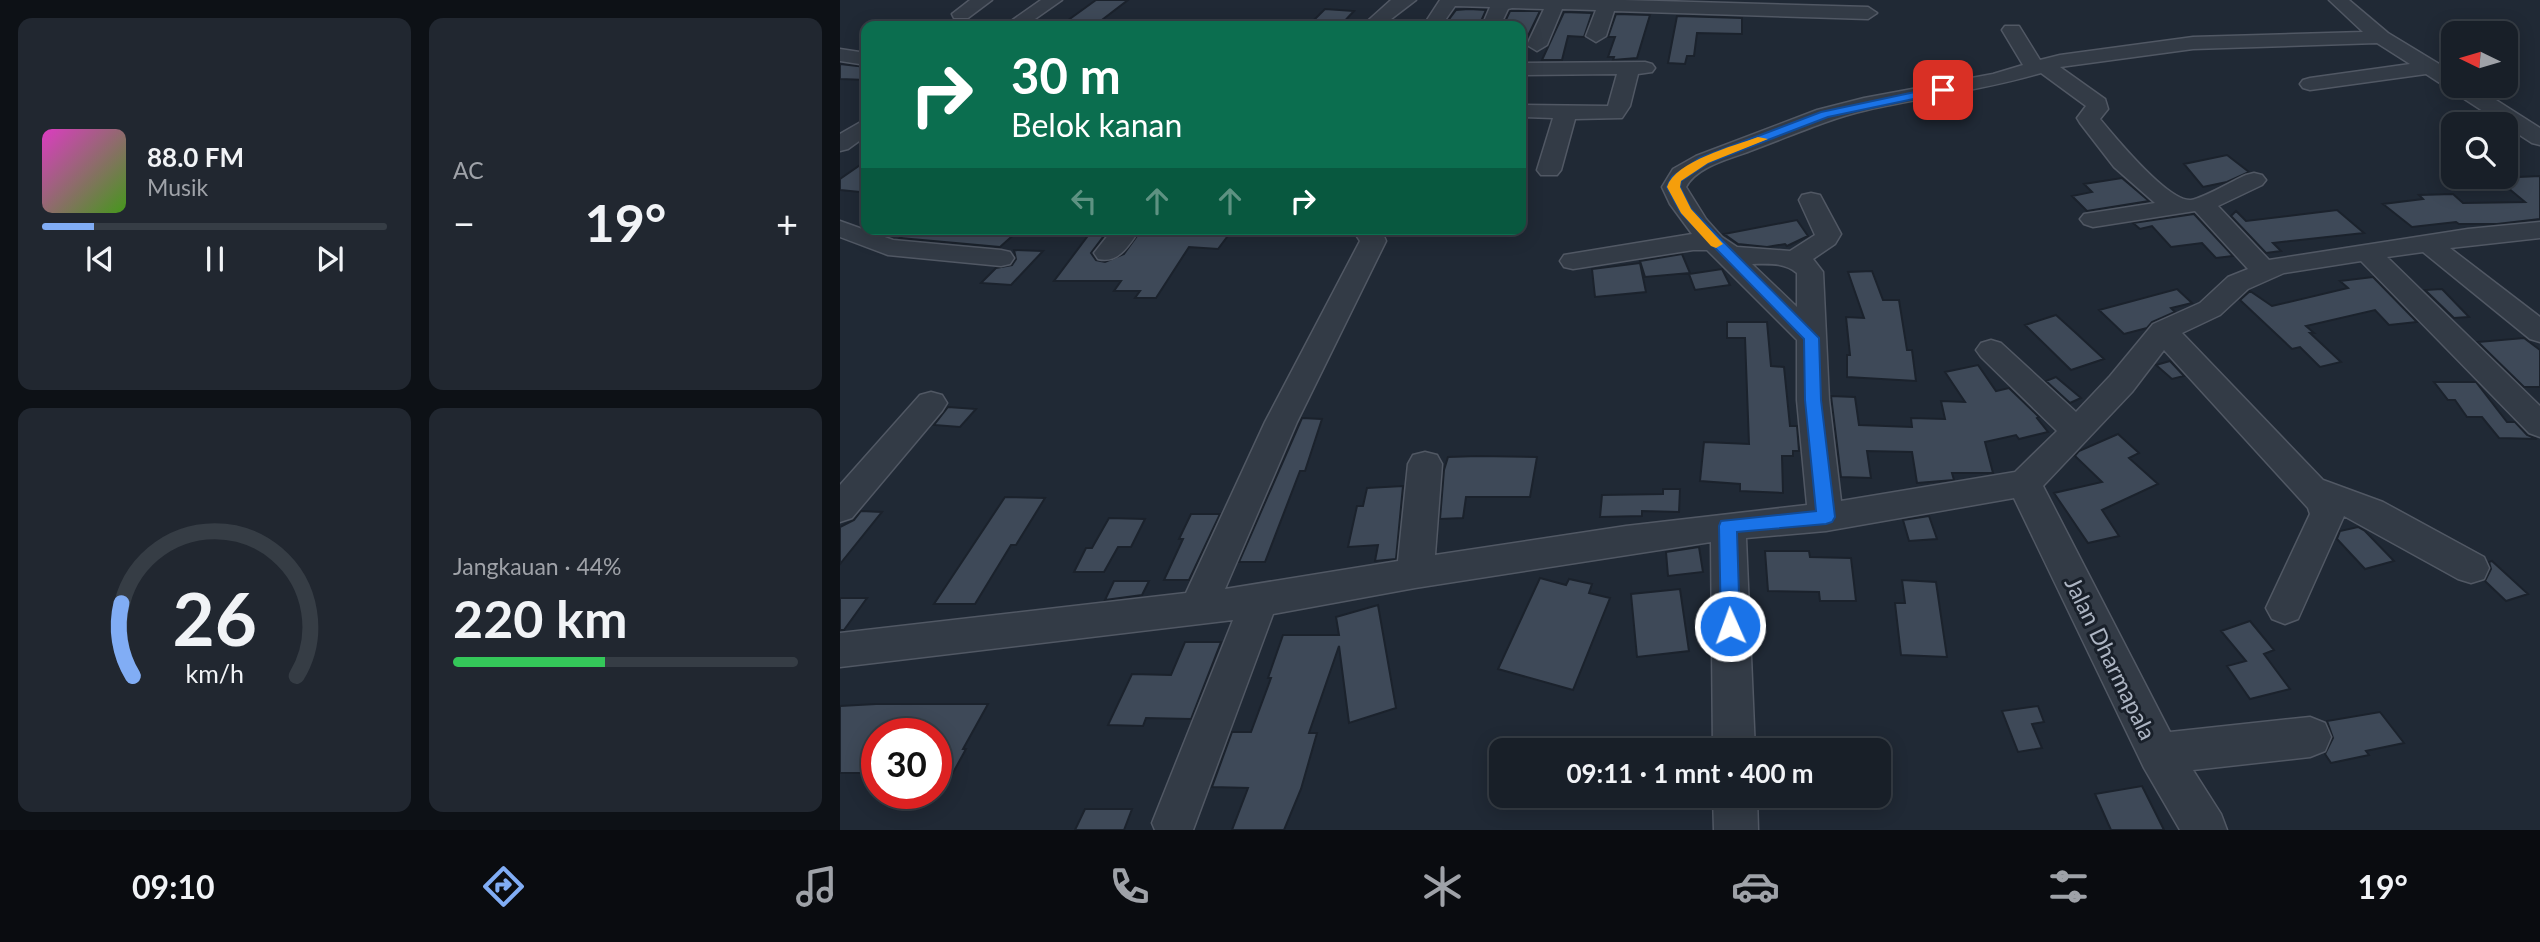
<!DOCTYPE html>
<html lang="id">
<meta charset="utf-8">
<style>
:root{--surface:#181f28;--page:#212730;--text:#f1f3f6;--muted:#9fa2a8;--line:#363d45;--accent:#81adf5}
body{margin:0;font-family:Lato,sans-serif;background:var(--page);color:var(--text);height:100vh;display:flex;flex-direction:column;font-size:26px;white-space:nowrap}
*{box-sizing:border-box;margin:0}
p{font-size:23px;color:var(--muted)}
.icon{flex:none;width:38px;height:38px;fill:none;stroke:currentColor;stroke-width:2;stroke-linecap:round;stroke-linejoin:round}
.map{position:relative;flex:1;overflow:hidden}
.details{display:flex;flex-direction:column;gap:18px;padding:18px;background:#0d1116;width:840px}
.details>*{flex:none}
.banner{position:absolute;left:21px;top:21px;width:665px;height:214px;border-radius:14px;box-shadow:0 4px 18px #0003,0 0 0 2px var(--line);background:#0b6e4f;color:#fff;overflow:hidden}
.needle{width:46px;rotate:275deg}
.buttons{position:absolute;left:1601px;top:21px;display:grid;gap:14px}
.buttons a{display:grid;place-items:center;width:77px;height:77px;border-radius:14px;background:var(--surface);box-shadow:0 4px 18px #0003,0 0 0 2px var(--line);font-size:35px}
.speed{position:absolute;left:21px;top:718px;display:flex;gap:14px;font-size:35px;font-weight:700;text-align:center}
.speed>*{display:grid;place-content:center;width:91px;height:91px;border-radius:50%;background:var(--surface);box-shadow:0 4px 18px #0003,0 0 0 2px var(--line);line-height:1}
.speed .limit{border:10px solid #d22;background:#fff;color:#111}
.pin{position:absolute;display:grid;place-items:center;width:60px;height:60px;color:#fff;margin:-30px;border-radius:14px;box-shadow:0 4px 10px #0006}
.me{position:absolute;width:77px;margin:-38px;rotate:358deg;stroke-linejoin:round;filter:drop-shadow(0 0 5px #0008)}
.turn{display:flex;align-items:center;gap:24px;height:147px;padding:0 35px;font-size:32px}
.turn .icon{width:91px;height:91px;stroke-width:2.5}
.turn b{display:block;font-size:49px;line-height:60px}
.lanes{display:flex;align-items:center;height:66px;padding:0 35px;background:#0003;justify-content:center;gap:35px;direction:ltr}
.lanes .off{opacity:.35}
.big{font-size:52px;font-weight:700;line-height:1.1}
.details .card{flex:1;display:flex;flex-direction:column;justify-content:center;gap:10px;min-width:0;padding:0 24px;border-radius:14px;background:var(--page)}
.details .dial{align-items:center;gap:0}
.dial svg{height:182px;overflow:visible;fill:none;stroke:var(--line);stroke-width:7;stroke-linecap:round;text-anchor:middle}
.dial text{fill:var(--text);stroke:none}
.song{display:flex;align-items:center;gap:21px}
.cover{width:84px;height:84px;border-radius:10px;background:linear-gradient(135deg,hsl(310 70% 55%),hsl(100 70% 35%))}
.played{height:7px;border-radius:4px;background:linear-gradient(90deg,var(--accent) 15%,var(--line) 15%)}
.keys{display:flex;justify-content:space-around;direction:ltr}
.heat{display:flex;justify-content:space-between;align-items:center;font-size:38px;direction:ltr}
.charge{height:10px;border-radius:5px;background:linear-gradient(90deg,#34c759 44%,var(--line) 0)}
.details .tiles{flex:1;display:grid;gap:18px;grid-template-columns:repeat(2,1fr)}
.trip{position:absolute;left:649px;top:738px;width:402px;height:70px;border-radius:14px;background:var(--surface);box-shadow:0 4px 18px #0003,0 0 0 2px var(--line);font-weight:700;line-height:70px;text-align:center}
.tab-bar{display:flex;height:112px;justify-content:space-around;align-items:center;background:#0a0c10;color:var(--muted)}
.tab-bar .icon{width:49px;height:49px}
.tab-bar .current{color:var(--accent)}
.tab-bar b{font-size:32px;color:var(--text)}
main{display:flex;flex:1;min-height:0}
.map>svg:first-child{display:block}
.building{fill:#3e4958;stroke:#1b222c;stroke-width:2}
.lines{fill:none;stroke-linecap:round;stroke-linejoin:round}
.minor-casing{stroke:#515864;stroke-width:3}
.minor{fill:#333b46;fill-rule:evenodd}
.route{fill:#1a73e8;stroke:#114b97;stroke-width:2}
.slow{fill:#f59e0b}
.labels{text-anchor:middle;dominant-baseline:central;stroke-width:6;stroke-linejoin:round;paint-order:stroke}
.near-street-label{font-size:23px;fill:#adb5c3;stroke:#19202a}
</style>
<main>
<section class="details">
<div class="tiles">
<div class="card">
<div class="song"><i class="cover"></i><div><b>88.0 FM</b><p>Musik</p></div></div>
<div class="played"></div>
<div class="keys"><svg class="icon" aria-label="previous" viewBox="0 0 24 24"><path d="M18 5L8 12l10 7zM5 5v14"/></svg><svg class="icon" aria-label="pause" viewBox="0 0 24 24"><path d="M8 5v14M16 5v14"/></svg><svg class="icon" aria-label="next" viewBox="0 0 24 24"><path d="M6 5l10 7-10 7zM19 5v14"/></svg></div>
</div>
<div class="card"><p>AC</p>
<div class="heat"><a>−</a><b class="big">19°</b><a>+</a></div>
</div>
<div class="card dial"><svg viewBox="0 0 100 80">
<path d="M14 69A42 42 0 1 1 86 69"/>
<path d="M14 69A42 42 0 0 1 9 37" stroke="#81adf5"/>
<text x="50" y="56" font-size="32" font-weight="700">26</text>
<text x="50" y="72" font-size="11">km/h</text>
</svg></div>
<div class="card"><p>Jangkauan · 44%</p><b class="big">220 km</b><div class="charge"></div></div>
</div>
</section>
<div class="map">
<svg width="1700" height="830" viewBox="0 0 1700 830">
<rect width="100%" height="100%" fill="#202935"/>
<path class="building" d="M 256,0 L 288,0 L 254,26 L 220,26 Z
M 485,9 L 514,11 L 500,26 L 470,24 Z
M 616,10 L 629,9 L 646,10 L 639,26 L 604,26 Z
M 670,11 L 700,11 L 686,40 L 681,40 L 681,26 L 663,26 Z
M 724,12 L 752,13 L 744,37 L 728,36 L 722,60 L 702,60 Z
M 776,14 L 810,15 L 797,58 L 773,60 L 774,57 L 768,57 L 775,37 L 768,37 Z
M 837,16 L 902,18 L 902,34 L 857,33 L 854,56 L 847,56 L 845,64 L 828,63 Z
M 0,64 L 26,67 L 26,80 L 0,79 Z
M 1387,155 L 1409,172 L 1387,182 L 1363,187 L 1344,164 Z
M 26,161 L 26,188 L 20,192 L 0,190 L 0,179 Z
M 1700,176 L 1700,219 L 1657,224 L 1619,224 L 1616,222 L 1572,227 L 1543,204 L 1583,199 L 1579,195 L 1613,194 L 1623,203 L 1685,202 L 1656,178 Z
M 1282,178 L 1309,201 L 1247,211 L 1232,196 L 1252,192 L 1244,184 Z
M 1497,210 L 1524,233 L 1433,243 L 1441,251 L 1426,253 L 1391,216 L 1396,211 L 1406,221 Z
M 1354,214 L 1393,256 L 1376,258 L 1362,243 L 1331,247 L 1312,226 L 1300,229 L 1293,223 Z
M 957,220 L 968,236 L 947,246 L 945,244 L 927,247 L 898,244 L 884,234 Z
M 70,229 L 180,229 L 160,247 L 60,238 Z
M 253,229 L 269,229 L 251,253 L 256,260 L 265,262 L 284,254 L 302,229 L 393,229 L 378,249 L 349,247 L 316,298 L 295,298 L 300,291 L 274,291 L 281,281 L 214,281 Z
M 174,250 L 203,251 L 171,285 L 141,283 L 156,268 L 172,265 L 176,259 Z
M 842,254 L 850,273 L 805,277 L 800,261 Z
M 800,263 L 806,292 L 755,297 L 752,269 Z
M 882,269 L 890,285 L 855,290 L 849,274 Z
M 1032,271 L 1043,300 L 1059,300 L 1067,350 L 1072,350 L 1076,381 L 1007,377 L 1007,355 L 1010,355 L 1006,317 L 1024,318 L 1008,272 Z
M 1533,277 L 1577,322 L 1549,325 L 1535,310 L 1466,326 L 1474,333 L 1470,333 L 1501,362 L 1480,367 L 1460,347 L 1452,349 L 1400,300 L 1410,291 L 1432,306 L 1508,288 L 1500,281 Z
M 1337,289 L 1352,303 L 1331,308 L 1335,312 L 1312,322 L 1307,328 L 1284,334 L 1259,310 Z
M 1602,289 L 1629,317 L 1614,318 L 1585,290 Z
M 1216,315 L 1237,334 L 1264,359 L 1231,370 L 1185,325 Z
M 887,322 L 927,322 L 931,366 L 944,367 L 950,426 L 957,426 L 959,451 L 953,451 L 953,456 L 942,456 L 943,493 L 900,491 L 900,484 L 860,481 L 864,442 L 909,444 L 905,338 L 887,338 Z
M 1684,338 L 1700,350 L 1700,387 L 1684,387 L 1638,342 Z
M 1330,361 L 1344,376 L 1332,379 L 1316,365 Z
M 1138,365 L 1156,391 L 1169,388 L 1199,417 L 1197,418 L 1208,432 L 1179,439 L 1176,435 L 1145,442 L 1153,473 L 1112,473 L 1114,480 L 1077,483 L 1072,452 L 1027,451 L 1031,478 L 1001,477 L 991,396 L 1015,397 L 1019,425 L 1072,427 L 1071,418 L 1105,419 L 1101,401 L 1125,402 L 1105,372 Z
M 1216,377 L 1241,398 L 1230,403 L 1206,381 Z
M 1594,382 L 1636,382 L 1667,422 L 1675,422 L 1687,435 L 1697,439 L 1659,438 L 1642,417 L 1627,417 L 1615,400 L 1608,400 Z
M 108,407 L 136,409 L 120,427 L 94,425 Z
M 462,418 L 482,419 L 465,471 L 460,471 L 425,562 L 399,562 Z
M 1278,434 L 1299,453 L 1289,458 L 1318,484 L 1262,510 L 1279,536 L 1248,543 L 1214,493 L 1262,482 L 1235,456 L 1239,451 Z
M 638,456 L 697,457 L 690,497 L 626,497 L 623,518 L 600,519 L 604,470 L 608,457 Z
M 563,486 L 556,559 L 535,561 L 538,545 L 508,547 L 517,506 L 523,506 L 527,488 Z
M 823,489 L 840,489 L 839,512 L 802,511 L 802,516 L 760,517 L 762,495 L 823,494 Z
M 165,497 L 205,498 L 176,545 L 171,545 L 135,604 L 94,604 Z
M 21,511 L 42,512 L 0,564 L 0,527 L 14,520 Z
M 351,514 L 380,514 L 349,580 L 324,580 L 343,539 L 339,539 Z
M 1089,516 L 1097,539 L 1069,541 L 1063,520 Z
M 269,518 L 305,519 L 291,547 L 278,547 L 264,572 L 234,572 L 246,548 L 252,548 Z
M 1518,527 L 1525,531 L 1554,561 L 1525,569 L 1497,539 L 1500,531 Z
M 859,547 L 863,572 L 828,576 L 826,552 Z
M 925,551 L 969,551 L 970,557 L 1011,558 L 1016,601 L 980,601 L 979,592 L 928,591 Z
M 1652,561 L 1688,594 L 1666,601 L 1645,581 L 1651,569 L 1649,562 Z
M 700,578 L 726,585 L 729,579 L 752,584 L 749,593 L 770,598 L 733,690 L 658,669 Z
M 1062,580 L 1096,582 L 1107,657 L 1061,655 L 1055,603 L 1065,603 Z
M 274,581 L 309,581 L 302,595 L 265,600 Z
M 840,589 L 849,651 L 797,657 L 791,594 Z
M 0,598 L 27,598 L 4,630 L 0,630 Z
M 538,605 L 556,708 L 509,723 L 499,646 L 469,733 L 477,733 L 461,789 L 444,830 L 392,830 L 408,788 L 372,787 L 392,732 L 411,732 L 431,678 L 428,678 L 443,635 L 499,635 L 496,617 Z
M 1410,621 L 1434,650 L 1424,654 L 1450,689 L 1410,699 L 1387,666 L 1406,661 L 1381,631 Z
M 345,642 L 381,642 L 351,719 L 306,718 L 303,726 L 268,725 L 292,674 L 331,675 Z
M 36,704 L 148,704 L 123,749 L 126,749 L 109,780 L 96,780 L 96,733 L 37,733 L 37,764 L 31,773 L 0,773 L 0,706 Z
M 1198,706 L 1204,722 L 1192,724 L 1202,748 L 1178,752 L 1162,711 Z
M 1540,712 L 1564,743 L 1526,751 L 1529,755 L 1491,763 L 1485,754 L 1493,738 L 1487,721 Z
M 1302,786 L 1324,830 L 1271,830 L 1255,794 Z
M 245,809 L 292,809 L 284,830 L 235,830 Z"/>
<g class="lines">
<g class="minor-casing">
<path id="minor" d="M 130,0 L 152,0 L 128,18 L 114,18 L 112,14 Z
M 201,0 L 222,0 L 185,26 L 164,26 Z
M 551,0 L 576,0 L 542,26 L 522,26 Z
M 600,0 L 784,0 L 1028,7 L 1037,13 L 1028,19 L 774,11 L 766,36 L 756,42 L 746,36 L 756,10 L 722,9 L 707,45 L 697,51 L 687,45 L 704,9 L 672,8 L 668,9 L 660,26 L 642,26 L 650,7 L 615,6 L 601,26 L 583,26 Z
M 1489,0 L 1509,0 L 1548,33 L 1614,73 L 1614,86 L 1634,86 L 1700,128 L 1700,145 L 1692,143 L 1586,74 L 1470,90 L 1463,88 L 1460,84 L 1463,80 L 1470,78 L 1570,64 L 1537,43 L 1353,49 L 1220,67 L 1265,99 L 1268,109 L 1260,119 C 1275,137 1328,202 1351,200 C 1364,198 1392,181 1406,175 L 1414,173 L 1422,175 L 1426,180 L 1422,185 L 1378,206 L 1429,260 L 1628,229 L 1700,222 L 1700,238 L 1610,248 L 1700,317 L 1700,342 L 1690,339 L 1583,252 L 1547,257 L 1700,406 L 1700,437 L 1689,433 L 1521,261 L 1444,273 L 1408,289 L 1380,315 L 1342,333 L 1483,480 L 1543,502 L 1644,557 L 1649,568 L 1644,579 L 1631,583 L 1618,579 L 1504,516 L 1458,619 L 1445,624 L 1432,619 L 1426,608 L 1470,514 L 1468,508 L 1324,350 L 1292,392 L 1203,486 L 1330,732 L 1470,717 L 1485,723 L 1491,737 L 1485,751 L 1470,757 L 1353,770 L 1381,814 L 1387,830 L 1340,830 L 1304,768 L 1174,498 L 986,531 L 906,538 L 915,751 L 873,751 L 871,542 L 575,588 L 433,614 L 353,830 L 315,830 L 312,823 L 393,620 L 0,667 L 0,633 L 346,593 L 425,422 L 520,241 L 512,229 L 541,229 L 546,241 L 457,422 L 385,589 L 558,561 L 568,464 L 573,455 L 585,452 L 597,455 L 602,464 L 595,555 L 786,526 L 967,505 L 957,400 L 957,340 L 867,250 L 853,250 L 733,269 L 724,267 L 720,261 L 724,255 L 852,234 L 830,204 L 822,187 L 833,169 L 856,156 L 977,110 L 1024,98 L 1153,74 L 1183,65 L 1162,30 L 1165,26 L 1179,26 L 1200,60 L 1220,55 L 1353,37 L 1523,32 ZM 1201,73 L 1246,106 L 1237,118 L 1240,123 L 1274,167 L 1315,203 L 1244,214 L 1240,219 L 1244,224 L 1253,227 L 1355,211 L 1408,269 L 1388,277 L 1360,303 L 1313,324 L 1270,376 L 1236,412 L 1161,343 L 1151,340 L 1141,343 L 1136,350 L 1141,357 L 1217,431 L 1175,472 L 1001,501 L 989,400 L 983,272 L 973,259 L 995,244 L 1001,234 L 980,195 L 971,193 L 962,195 L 959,200 L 975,235 L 950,251 L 897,247 L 882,237 L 866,219 L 846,187 C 857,166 890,159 910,151 C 949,137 987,119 1027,110 C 1085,97 1144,90 1201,73 ZM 912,264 C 928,264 944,262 957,273 L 957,307 Z
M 0,49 L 26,53 L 26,65 L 0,61 Z
M 805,62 L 812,64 L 815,68 L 812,72 L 798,74 L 790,106 L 782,118 L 735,119 L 721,170 L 717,175 L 701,175 L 697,170 L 713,118 L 681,117 L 681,105 L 768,106 L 777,74 L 681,75 L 681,63 Z
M 26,119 L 26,136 L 8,149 L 0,151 L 0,134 Z
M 0,221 L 53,240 L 161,250 L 170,252 L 174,258 L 170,264 L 161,266 L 48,255 L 0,237 Z
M 273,229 L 300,229 C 289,245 279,264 258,259 L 254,253 Z
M 91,392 L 102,395 L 107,403 L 102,411 L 12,518 L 0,522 L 0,485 L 80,395 Z
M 873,796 L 917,796 L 918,830 L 874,830 Z"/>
</g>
<use href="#minor" class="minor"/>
</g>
<path class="route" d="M 1103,86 L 1107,87 L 1107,92 L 988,117 L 868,163 L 841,181 L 840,187 L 851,209 L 979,338 L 981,400 L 995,517 L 992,522 L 986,524 L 897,532 L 900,626 L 897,632 L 890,634 L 884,632 L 881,626 L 879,526 L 881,521 L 976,511 L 965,400 L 964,339 L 841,213 L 827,187 L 832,177 L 860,158 L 981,112 Z"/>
<path class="slow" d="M 918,137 L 928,139 L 868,163 L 841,181 L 840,187 L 851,209 L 883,244 L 876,248 L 871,246 L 841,213 L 827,187 C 835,161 894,146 918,137 Z"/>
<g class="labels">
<g class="near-street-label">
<text transform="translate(1271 658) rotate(64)">Jalan Dharmapala</text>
</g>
</g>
</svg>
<div class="buttons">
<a><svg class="needle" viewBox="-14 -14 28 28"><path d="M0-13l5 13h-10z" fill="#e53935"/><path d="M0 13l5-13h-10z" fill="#9fa2a8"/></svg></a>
<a><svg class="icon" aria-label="search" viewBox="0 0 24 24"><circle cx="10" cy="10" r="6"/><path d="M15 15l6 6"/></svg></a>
</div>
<div class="speed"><div class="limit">30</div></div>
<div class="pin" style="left:1103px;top:90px;background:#d93025"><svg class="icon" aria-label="arrive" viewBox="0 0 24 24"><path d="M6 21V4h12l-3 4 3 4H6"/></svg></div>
<svg class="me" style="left:890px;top:626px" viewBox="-20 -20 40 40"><circle r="17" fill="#1a73e8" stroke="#fff" stroke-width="3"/><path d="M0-11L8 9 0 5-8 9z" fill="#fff"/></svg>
<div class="trip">09:11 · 1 mnt · 400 m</div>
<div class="banner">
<div class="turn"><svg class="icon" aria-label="right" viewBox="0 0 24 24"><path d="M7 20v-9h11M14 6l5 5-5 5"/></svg><div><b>30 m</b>Belok kanan</div></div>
<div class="lanes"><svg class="icon off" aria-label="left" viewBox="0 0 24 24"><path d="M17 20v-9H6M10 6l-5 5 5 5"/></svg><svg class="icon off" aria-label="ahead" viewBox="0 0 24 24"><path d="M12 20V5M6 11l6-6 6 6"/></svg><svg class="icon off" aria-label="ahead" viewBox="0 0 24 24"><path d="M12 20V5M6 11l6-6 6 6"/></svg><svg class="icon" aria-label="right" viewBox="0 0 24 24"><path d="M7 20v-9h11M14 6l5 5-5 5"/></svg></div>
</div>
</div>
</main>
<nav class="tab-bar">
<b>09:10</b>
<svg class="icon current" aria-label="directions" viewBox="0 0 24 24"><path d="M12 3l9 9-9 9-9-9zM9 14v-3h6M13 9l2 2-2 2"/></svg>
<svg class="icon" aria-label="music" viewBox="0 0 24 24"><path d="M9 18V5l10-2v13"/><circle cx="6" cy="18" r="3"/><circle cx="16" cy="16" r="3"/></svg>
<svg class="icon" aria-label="phone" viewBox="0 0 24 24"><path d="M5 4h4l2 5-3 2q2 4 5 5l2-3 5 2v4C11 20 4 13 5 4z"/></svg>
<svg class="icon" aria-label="climate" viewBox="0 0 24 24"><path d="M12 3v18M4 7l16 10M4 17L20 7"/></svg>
<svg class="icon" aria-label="car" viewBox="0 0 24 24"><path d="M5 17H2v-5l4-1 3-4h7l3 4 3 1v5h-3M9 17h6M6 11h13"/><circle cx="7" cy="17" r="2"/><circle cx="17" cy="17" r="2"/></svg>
<svg class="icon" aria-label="filters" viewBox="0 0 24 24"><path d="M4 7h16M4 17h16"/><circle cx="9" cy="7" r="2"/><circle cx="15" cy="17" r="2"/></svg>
<b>19°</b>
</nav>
